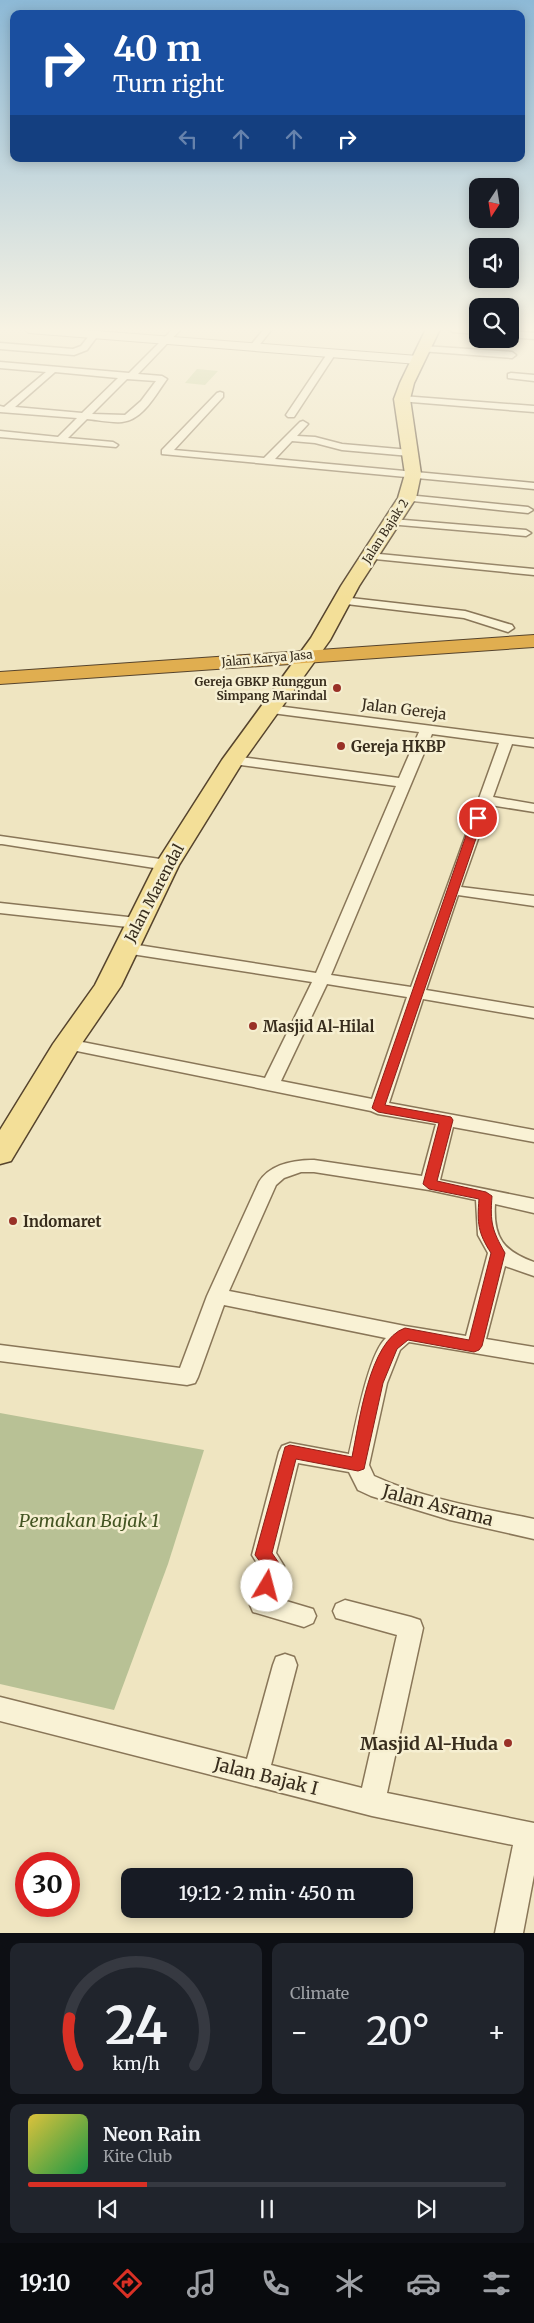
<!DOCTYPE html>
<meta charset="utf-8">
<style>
:root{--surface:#171b24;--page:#20242c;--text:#f1f3f6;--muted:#9ea1a6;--line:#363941;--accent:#d93025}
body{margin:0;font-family:Merriweather,serif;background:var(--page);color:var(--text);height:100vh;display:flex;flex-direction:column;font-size:19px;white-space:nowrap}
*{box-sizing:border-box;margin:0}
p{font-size:16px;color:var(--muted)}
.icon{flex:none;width:28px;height:28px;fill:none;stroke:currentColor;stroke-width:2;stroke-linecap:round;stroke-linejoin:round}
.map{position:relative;height:1933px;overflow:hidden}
.details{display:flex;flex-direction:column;gap:10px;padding:10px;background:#0d0f14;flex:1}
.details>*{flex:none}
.top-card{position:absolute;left:10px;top:10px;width:515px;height:152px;border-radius:10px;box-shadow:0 2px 12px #0003;background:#1a4fa0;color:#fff;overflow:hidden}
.needle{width:32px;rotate:192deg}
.fabs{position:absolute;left:469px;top:178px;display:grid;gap:10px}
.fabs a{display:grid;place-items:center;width:50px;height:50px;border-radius:10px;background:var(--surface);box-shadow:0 2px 12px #0003;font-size:25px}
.speed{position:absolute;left:15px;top:1852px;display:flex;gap:10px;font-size:25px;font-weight:700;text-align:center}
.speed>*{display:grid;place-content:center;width:65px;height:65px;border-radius:50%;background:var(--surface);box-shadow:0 2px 12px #0003;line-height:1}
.speed .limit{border:8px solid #d22;background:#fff;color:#111}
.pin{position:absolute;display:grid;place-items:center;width:42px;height:42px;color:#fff;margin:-21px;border:2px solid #fff;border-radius:50%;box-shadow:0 1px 5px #0007}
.me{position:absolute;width:55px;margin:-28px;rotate:8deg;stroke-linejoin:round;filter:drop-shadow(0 0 4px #0008)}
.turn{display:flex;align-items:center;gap:18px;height:105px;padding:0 20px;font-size:22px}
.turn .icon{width:65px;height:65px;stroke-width:2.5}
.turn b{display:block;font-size:35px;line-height:42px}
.lanes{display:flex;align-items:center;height:48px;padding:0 20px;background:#0003;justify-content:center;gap:25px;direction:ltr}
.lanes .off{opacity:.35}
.big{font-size:38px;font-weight:600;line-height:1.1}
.details .card{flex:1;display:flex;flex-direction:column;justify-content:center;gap:8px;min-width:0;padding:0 18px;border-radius:10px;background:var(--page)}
.details .dial{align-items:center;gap:0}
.dial svg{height:130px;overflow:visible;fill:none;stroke:var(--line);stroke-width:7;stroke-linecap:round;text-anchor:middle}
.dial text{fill:var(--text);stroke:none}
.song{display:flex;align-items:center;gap:15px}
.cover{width:60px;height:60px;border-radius:8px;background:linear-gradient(135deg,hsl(50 70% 55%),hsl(140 70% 35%))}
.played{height:5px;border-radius:2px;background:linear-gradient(90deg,var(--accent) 25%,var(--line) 25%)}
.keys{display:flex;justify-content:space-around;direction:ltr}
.heat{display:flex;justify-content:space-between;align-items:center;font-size:28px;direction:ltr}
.details .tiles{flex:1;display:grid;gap:10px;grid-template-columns:1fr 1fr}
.card:last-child{grid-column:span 2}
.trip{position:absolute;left:121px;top:1868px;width:292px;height:50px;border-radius:10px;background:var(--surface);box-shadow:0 2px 12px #0003;font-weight:600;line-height:50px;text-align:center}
.tab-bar{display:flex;height:80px;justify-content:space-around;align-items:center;background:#090b0e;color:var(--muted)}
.tab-bar .icon{width:35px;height:35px}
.tab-bar .active{color:var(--accent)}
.tab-bar b{font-size:22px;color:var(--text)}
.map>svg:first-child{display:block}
.green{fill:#c1cd95}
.cemetery{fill:#b8c195}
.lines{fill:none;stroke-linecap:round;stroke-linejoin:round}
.street-casing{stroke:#897658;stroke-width:3}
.secondary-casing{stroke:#6a573c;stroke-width:2}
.primary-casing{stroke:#56442d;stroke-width:3}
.highway-casing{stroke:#56442d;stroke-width:2}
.street{fill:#f9f2d5;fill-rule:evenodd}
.secondary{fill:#f9f2d5;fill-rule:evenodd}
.primary{fill:#f3df98;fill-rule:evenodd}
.highway{fill:#e0ae50;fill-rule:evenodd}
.route{fill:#d93025;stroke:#8d1f18}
.poi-dot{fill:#993127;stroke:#f6efd1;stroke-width:2}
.labels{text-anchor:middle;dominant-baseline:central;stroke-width:5;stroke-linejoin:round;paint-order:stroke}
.far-street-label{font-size:12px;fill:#382d1d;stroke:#f6efd1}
.far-poi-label{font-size:12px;font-weight:bold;fill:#382d1d;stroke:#f6efd1;text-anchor:end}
.street-label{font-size:15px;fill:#382d1d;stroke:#f6efd1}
.poi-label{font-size:15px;font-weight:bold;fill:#382d1d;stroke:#f6efd1;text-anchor:start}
.near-street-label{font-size:18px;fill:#382d1d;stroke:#f6efd1}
.near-park-label{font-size:18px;font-style:italic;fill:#445523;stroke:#f6efd1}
.near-poi-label{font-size:18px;font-weight:bold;fill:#382d1d;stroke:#f6efd1;text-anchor:end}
</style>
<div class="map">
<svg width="534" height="1933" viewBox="0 0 534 1933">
<rect width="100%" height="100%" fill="#efe5c1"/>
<path class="green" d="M 197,369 L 218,371 L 205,385 L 185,383 Z"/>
<path class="cemetery" d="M 0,1413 L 204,1450 L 168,1564 L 114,1710 L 0,1684 Z"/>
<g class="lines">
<g class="street-casing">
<path id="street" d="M 173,329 L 181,329 L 138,374 L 162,376 L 167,379 C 156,394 143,420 122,422 C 111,423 98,420 87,419 L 68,438 L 113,442 L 118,445 L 116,447 L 0,437 L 0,431 L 58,437 L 77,418 L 0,412 L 0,406 L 4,407 L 46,372 L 0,368 L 0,362 L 129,373 ZM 55,372 L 118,378 L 82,413 L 15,407 ZM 127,379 L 156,381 L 141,401 L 125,415 L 92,414 Z
M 264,329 L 272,329 L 257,348 L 251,348 L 250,346 Z
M 449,329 L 478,329 L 478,334 L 453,332 Z
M 510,331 L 534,333 L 534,339 L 510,337 Z
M 92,332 L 99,334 L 87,350 L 74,355 L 0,349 L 0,343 L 73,349 L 81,346 Z
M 423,346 L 512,352 L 516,355 L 512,358 L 420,351 L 420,347 Z
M 329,351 L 336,353 L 294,417 L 288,417 L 286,415 Z
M 511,373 L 534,375 L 534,381 L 508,378 L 508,374 Z
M 220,392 L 223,393 L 223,397 L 174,450 L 264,458 L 300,422 L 303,421 L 308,424 L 297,436 L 315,437 L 342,444 L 410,450 L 415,453 L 410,456 L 342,450 L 315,443 L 292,441 L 275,459 L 534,483 L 534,489 L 162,454 L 162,450 L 217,393 Z
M 402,396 L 534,406 L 534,412 L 399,401 L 399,397 Z
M 407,495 L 528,507 L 533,510 L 528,513 L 403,500 L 403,496 Z
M 392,519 L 526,530 L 531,533 L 526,536 L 388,524 L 388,520 Z
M 369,553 L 534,569 L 534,575 L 365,558 L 363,556 L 365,554 Z
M 342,597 L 465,611 L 512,625 L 514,628 L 508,632 L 464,618 L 338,603 L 336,601 L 338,599 Z
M 269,705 L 534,739 L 534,747 L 512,744 L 493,797 L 534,804 L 534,812 L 490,805 L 461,887 L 534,896 L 534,906 L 458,895 L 426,990 L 534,1008 L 534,1018 L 423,999 L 389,1103 L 534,1130 L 534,1142 L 453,1127 L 440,1180 L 534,1199 L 534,1213 L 495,1204 C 493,1237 503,1251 534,1262 L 534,1276 L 505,1266 L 486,1339 L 534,1347 L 534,1363 L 409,1342 L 400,1350 L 387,1383 L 369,1465 L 374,1476 C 424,1499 481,1508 534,1519 L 534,1539 L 450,1520 L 371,1496 L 358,1490 L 349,1472 L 298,1463 L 276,1553 L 284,1566 L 276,1598 L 313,1609 L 316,1616 L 313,1623 L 304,1627 L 253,1612 L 250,1605 L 260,1568 L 252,1555 L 279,1452 L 282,1446 L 290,1443 L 349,1454 C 355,1429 368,1354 386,1338 L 224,1305 L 198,1377 L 195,1383 L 187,1385 L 0,1361 L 0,1345 L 180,1368 L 207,1296 L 259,1182 C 270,1164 294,1160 314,1160 L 422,1176 L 436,1124 L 378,1114 L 371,1111 L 67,1049 L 61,1048 L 58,1044 L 61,1040 L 67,1039 L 265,1078 L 312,982 L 125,953 L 119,951 L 117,948 L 119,945 L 125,943 L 316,973 L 396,786 L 233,764 L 226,760 L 233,756 L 399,778 L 419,732 L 264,712 L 262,709 ZM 432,734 L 499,743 L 411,987 L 331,975 ZM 327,984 L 407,997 L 372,1099 L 281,1081 ZM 301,1172 L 314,1172 L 429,1190 L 476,1200 L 478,1235 L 488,1253 L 466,1336 L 405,1326 L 229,1291 L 276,1185 L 284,1178 Z
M 0,836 L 167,860 L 175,865 L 167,870 L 2,844 L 0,844 Z
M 0,903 L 137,918 L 143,920 L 145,923 L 143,926 L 137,928 L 0,913 Z
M 345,1600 L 411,1617 L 420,1620 L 423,1628 L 387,1793 L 534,1823 L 534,1875 L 523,1933 L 495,1933 L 513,1845 L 372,1816 L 0,1721 L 0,1697 L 247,1759 L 273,1665 L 276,1657 L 285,1654 L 294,1657 L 297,1665 L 271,1765 L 362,1788 L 397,1635 L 336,1618 L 333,1611 L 336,1604 Z"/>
</g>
<g class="secondary-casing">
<path id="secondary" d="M 23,329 L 71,329 L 418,356 L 424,360 L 418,364 L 29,333 Z"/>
</g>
<g class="primary-casing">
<path id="primary" d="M 426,329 L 440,329 L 414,383 L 410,399 L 421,474 L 416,498 L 359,586 L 330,640 L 244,760 L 179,865 L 121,986 L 80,1046 L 11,1161 L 0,1164 L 0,1130 L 53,1044 L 95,985 L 155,865 L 222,760 L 311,638 L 341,586 L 398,498 L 405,474 L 394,399 L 400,383 Z"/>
</g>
<g class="highway-casing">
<path id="highway" d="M 534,635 L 534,647 L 0,684 L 0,672 Z"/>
</g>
<use href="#street" class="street"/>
<use href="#secondary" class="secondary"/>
<use href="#primary" class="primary"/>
<use href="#highway" class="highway"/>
</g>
<linearGradient id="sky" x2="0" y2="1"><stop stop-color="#8db9d6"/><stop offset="0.55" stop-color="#f8f3e3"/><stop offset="1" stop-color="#f8f3e3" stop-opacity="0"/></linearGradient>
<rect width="534" height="599" fill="url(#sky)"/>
<path class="route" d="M 478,815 L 483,818 L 385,1105 L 451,1117 L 453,1120 L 437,1181 L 486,1192 L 492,1196 C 490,1223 492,1230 505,1253 L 482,1346 L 479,1350 L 474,1352 L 408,1340 L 397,1349 L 383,1383 L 364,1469 L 358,1471 L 296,1459 L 272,1553 L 281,1566 L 273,1591 L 267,1593 L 261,1591 L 258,1586 L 264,1567 L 255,1555 L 285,1447 L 290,1445 L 352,1457 C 359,1424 369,1340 405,1328 L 469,1340 L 491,1253 C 478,1233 477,1223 479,1199 L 429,1189 L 423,1184 L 439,1123 L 378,1112 L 372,1108 L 472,818 Z"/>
<g class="poi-dot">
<circle cx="337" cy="688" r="5"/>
<circle cx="341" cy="746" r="5"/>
<circle cx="253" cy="1026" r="5"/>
<circle cx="13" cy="1221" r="5"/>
<circle cx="508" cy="1743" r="5"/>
</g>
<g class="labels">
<g class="far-street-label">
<text transform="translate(385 531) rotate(-57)">Jalan Bajak 2</text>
<text transform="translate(267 658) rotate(-5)">Jalan Karya Jasa</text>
</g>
<g class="far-poi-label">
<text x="327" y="681">Gereja GBKP Runggun<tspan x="327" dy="14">Simpang Marindal</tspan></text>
</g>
<g class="street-label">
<text transform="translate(404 709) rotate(7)">Jalan Gereja</text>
<text transform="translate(154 893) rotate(-62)">Jalan Marendal</text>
</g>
<g class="poi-label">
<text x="351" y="746">Gereja HKBP</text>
<text x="263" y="1026">Masjid Al-Hilal</text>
<text x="23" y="1221">Indomaret</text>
</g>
<g class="near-street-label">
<text transform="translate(438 1505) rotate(15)">Jalan Asrama</text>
<text transform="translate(266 1776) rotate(14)">Jalan Bajak I</text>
</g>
<g class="near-park-label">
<text x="89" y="1520">Pemakan Bajak 1</text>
</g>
<g class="near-poi-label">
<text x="498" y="1743">Masjid Al-Huda</text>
</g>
</g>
</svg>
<div class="fabs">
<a><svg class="needle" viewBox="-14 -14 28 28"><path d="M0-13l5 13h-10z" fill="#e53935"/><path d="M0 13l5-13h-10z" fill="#9ea1a6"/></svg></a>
<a><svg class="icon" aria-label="sound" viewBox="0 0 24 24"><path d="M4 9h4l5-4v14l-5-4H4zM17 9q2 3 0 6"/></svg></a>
<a><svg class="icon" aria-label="search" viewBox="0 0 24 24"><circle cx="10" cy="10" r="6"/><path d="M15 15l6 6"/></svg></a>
</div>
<div class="speed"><div class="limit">30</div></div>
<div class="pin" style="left:478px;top:818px;background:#d93025"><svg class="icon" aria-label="arrive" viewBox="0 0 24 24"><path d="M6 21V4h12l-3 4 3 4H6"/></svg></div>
<svg class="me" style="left:267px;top:1586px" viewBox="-20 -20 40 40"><circle r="19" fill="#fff"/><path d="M0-13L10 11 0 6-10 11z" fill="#d93025"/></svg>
<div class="trip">19:12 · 2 min · 450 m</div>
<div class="top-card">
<div class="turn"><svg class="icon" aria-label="right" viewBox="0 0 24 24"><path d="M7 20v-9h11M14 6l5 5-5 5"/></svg><div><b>40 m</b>Turn right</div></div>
<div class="lanes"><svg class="icon off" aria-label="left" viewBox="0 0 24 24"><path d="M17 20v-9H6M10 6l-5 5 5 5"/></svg><svg class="icon off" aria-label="ahead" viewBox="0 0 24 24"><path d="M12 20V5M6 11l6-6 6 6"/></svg><svg class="icon off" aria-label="ahead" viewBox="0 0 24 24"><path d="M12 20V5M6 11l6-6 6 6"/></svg><svg class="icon" aria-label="right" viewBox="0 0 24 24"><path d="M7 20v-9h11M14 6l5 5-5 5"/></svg></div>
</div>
</div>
<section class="details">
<div class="tiles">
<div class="card dial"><svg viewBox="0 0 100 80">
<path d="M14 69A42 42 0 1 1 86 69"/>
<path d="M14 69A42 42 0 0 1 9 40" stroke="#d93025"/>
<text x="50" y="56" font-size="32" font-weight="700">24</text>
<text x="50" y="72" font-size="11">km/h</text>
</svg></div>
<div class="card"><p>Climate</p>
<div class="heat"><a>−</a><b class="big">20°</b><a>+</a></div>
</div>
<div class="card">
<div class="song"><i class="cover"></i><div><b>Neon Rain</b><p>Kite Club</p></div></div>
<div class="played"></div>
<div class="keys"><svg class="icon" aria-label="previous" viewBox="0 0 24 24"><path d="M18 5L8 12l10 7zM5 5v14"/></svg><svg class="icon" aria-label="pause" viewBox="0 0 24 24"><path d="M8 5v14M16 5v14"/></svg><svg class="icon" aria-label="next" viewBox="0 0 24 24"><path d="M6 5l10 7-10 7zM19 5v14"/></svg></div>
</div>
</div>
</section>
<nav class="tab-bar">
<b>19:10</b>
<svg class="icon active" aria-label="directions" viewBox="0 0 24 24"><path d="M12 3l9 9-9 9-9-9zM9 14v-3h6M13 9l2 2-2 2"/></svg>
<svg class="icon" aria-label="music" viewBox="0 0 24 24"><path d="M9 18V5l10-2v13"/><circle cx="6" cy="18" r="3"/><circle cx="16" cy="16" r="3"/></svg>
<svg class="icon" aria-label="phone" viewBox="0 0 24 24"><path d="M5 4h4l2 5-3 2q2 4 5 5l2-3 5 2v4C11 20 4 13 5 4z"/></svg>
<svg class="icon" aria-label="climate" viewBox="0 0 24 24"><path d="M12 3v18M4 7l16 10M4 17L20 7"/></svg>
<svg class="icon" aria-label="car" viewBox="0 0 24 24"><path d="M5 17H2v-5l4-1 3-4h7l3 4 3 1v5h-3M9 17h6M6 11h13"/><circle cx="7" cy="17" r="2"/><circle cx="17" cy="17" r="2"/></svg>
<svg class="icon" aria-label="filters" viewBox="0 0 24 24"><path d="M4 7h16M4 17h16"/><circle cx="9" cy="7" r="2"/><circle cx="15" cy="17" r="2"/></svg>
</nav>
